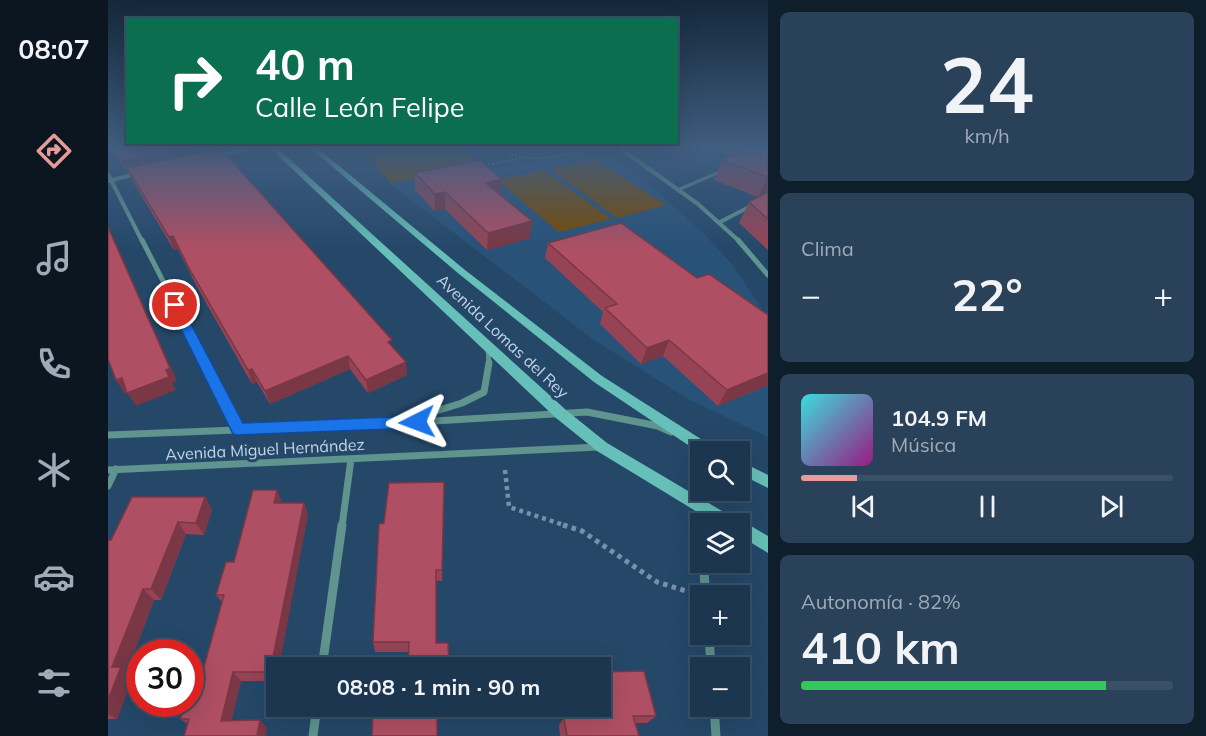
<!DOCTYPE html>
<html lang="es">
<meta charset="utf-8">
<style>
:root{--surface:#1c364f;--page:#294159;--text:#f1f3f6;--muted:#a0abb7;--line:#3a5066;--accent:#e69b98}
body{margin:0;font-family:Mulish,sans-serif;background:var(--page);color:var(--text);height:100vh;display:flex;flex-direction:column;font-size:22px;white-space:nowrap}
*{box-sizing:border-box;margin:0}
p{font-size:20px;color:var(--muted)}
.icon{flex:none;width:33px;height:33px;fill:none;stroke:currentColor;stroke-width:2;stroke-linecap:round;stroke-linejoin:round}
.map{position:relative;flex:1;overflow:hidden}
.drawer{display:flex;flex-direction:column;gap:12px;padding:12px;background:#0f1e2b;width:438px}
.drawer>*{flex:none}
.guide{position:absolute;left:18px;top:18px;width:552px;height:126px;border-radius:0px;box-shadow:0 6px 24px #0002,0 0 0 2px var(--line);background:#0b6e4f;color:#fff;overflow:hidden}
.tools{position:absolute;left:582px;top:441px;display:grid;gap:12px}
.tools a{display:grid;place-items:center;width:60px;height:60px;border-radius:0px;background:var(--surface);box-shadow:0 6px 24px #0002,0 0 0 2px var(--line);font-size:30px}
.speed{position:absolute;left:18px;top:639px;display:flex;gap:12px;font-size:30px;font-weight:700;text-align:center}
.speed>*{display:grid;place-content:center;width:78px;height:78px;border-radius:50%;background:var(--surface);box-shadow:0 6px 24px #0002,0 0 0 2px var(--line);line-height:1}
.speed .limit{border:9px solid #d22;background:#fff;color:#111}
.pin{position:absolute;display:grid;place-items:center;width:51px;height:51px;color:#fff;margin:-26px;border:3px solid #fff;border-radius:50%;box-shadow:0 2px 6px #0007}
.me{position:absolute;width:66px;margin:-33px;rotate:267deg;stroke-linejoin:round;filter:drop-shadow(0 0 4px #0008)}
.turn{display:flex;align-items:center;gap:21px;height:126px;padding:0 30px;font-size:27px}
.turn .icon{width:78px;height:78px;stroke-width:2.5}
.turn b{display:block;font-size:42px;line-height:51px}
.big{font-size:45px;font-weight:700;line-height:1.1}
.drawer .tile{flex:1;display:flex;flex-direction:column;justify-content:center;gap:9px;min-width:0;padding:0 21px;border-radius:9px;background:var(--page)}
.drawer .dial{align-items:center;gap:0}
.dial b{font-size:78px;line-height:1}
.song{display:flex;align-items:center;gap:18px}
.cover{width:72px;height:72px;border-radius:9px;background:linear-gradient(135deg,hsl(180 70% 55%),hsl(310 70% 35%))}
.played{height:6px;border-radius:3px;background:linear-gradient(90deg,var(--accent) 15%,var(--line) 15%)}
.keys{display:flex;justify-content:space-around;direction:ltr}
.heat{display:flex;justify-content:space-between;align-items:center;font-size:33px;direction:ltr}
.charge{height:9px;border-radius:4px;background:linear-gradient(90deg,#34c759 82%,var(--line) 0)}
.trip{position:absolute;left:158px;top:657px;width:345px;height:60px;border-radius:0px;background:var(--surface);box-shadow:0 6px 24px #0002,0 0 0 2px var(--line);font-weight:700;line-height:60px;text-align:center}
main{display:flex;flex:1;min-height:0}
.dock{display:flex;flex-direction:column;width:108px;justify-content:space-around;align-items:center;background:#0b1620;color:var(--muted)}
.dock .icon{width:42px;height:42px}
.dock .current{color:var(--accent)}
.dock b{font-size:27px;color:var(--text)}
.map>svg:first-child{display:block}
.built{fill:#295279}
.green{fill:#794a04}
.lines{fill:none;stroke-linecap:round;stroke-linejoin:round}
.path-far2{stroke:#7691ab;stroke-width:2;stroke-dasharray:2 2;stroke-linecap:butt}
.path-far1{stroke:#7691ab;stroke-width:4.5;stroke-dasharray:4 4;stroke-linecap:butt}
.path{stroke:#7691ab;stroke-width:5;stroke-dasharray:4.5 4.5;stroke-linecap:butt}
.lane{stroke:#5f948f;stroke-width:3}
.street-far3{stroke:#5f948f;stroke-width:4}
.street-far2{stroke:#5f948f;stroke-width:5}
.street-far1{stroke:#5f948f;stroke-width:7}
.street{stroke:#5f948f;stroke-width:9}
.secondary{fill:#66bfb8;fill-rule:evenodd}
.wall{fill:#964455}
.shaded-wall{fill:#7a3745}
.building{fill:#af4f63;stroke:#7a3745;stroke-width:1.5}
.route{fill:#1a73e8;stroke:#114b97;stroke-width:1.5}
.labels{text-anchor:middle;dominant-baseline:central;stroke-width:6;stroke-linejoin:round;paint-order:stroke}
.street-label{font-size:16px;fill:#c1d5e8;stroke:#254869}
</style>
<main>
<nav class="dock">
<b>08:07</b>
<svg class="icon current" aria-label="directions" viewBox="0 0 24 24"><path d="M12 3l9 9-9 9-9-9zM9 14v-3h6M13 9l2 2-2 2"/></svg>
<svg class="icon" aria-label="music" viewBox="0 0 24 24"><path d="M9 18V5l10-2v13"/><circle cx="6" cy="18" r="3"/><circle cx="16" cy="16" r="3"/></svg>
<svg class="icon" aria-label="phone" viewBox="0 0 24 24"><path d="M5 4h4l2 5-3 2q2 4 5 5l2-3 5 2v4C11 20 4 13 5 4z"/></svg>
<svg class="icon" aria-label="climate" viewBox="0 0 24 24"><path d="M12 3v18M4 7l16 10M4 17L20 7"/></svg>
<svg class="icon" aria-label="car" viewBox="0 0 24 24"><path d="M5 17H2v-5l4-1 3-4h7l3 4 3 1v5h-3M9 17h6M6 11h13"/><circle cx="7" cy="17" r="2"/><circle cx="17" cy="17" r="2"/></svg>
<svg class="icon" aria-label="filters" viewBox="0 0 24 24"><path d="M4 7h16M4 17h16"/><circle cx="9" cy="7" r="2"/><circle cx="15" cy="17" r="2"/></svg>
</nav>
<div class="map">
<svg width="660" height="736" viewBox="0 0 660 736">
<rect width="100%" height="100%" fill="#254869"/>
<path class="built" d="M 497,152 L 544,186 L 597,235 L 623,263 L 660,318 L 660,437 L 580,399 L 486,340 L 281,183 Z"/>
<path class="green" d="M 293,146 L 355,146 L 374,170 L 284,183 L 271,170 L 260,150 Z
M 487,159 L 558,205 L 509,218 L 442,169 Z
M 436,170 L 503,219 L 451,232 L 389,180 Z"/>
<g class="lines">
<path class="path-far2" d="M 389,146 C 416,167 449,156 480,151
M 233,147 L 247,146
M 372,166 L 409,159"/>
<path class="path-far1" d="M 397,470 L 401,507 L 459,526"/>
<path class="path" d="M 455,525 L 474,531 L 549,582 L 578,591"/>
<path class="lane" d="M 572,189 L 614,171"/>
<path class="street-far3" d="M 509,146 L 590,204 L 631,241
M 110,155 L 157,146
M 0,174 L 34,241
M 0,181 L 27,174
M 612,222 L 643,206"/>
<path class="street-far2" d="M 34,240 L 98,365
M 630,240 L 660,275
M 380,347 L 381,365"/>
<path class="street-far1" d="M 97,363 L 131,429
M 299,420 L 354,403 L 376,392 L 381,363
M 0,435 L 259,425 L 479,412 L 550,426 L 563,432
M 0,470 L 491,447
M 0,486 L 8,469
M 591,508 L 592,526
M 234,526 L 243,459"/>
<path class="street" d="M 592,525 L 592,528
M 595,562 L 598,596
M 601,634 L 603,668
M 214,668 L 234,525
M 606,706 L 608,736
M 205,736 L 209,706"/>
<path class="secondary" d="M 160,146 L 167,146 L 458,410 L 499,443 L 631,521 L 638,523 L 660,536 L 660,553 L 632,536 L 632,524 L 609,524 L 489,451 L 448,418 Z
M 200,146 L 207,146 L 357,270 L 494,376 L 607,448 L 609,452 L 592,453 L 486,382 L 351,274 Z
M 632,461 L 660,475 L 660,488 L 632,474 Z"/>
</g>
<path class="wall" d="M 0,146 L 108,146 L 109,149 L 285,347 L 299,375 L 260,393 L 242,369 L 162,404 L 149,382 L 144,384 L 88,285 L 70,249 L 66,250 L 24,180 L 20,172 L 19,173 Z
M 597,146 L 660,146 L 660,250 L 631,223 L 641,202 L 650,197 L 606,180 L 614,160 L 623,156 Z
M 307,173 L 393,195 L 422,238 L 379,250 L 337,209 L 327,211 L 307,190 Z
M 440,243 L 589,278 L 660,315 L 660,385 L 610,406 L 555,356 L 533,364 L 492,324 L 495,312 L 437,258 Z
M 336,482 L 334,581 L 328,581 L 328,643 L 300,652 L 267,652 L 265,642 L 276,523 Z
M 97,497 L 104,510 L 96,535 L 78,534 L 53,600 L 46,600 L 19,671 L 25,676 L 9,719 L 0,719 L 0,540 L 3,540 Z
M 174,502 L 174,503 L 196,503 L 200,515 L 168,668 L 168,681 L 133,681 L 123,721 L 159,728 L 80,724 L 72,719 L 94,674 L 114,602 L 108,595 Z
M 329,706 L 265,719 L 262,718 L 259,711 Z
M 464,706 L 492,706 L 548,716 L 539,723 L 527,723 L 531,736 L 452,736 L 451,725 L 456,718 L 466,718 Z"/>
<path class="shaded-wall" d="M 86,146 L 108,146 L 110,152 L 19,168 L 20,172 L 19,173 L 14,161 Z
M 403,146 L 434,146 L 403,150 Z
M 660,177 L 660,194 L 650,197 Z
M 394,179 L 393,196 L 378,183 Z
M 337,192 L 337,209 L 327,211 L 327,194 Z
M 424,221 L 422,238 L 379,250 L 380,233 Z
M 0,226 L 69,381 L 64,383 L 68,390 L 28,406 L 19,393 Z
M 65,236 L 70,249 L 66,250 L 61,237 Z
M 561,340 L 555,356 L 533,364 L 539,348 Z
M 240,356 L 242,369 L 162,404 L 157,391 Z
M 298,362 L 299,375 L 260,393 L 258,380 Z
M 144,369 L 149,382 L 144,384 L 140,370 Z
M 660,373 L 660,385 L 610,406 L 619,390 Z
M 14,378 L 22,391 L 16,393 L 8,380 Z
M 169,490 L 174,502 L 171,516 L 166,503 Z
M 97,497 L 104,510 L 96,535 L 88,523 Z
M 196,503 L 200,515 L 171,668 L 168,668 L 168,680 L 162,672 Z
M 70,522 L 78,534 L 53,600 L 43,589 Z
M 35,589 L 46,600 L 19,671 L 25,676 L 9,719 L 0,714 L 0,700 L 4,667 Z
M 125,672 L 133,681 L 122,728 L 113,721 Z
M 152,720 L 159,728 L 158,736 L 149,736 Z"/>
<path class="building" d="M 3,146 L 86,146 L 14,161 Z
M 644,146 L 660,146 L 660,177 L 614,160 Z
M 112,148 L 284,340 L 280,342 L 298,362 L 258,380 L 240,356 L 157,391 L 144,369 L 140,370 L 83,272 L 65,236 L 61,237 L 19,168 Z
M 371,160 L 394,179 L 378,183 L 424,221 L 380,233 L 337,192 L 327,194 L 307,173 Z
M 660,192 L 660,219 L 641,202 Z
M 513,223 L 589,278 L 601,274 L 660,315 L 660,373 L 619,390 L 561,340 L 539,348 L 497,308 L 509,304 L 440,243 Z
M 0,227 L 62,368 L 58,370 L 61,377 L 19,393 L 14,378 L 8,380 L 0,359 Z
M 336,482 L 334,570 L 328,570 L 328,643 L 340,643 L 341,668 L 300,668 L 301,642 L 265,642 L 271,524 L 276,523 L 281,483 Z
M 145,490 L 169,490 L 166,503 L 196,503 L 162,672 L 125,672 L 113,721 L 152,720 L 149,736 L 76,736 L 81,719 L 72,719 L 77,704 L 82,704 L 82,685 L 86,674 L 94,674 L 116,595 L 108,595 L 118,562 L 126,562 Z
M 24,497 L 97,497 L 88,523 L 70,522 L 43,589 L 35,589 L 4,667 L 13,667 L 0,700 L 0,540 L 3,540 Z
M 536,671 L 548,716 L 525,716 L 531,736 L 459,736 L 456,718 L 473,718 L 471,706 L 492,706 L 492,672 Z
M 259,706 L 329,706 L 329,736 L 264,736 L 265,711 L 259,711 Z"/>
<linearGradient id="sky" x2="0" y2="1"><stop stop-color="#14283a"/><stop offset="0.59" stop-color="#405e81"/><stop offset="1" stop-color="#405e81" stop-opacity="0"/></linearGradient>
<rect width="660" height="249" fill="url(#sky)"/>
<path class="route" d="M 67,301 L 73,305 L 135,423 L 309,416 L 314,418 L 316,422 L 314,426 L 309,428 L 130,435 L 125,434 L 61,305 Z"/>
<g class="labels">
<g class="street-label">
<text transform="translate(395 336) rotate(43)">Avenida Lomas del Rey</text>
<text transform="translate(157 449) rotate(-3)">Avenida Miguel Hernández</text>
</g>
</g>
</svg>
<div class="tools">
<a><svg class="icon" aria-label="search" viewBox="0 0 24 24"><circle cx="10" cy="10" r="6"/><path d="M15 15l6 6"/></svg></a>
<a><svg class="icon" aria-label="layers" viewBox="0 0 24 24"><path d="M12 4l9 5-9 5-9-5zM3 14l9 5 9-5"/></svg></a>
<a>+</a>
<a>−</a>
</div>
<div class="speed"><div class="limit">30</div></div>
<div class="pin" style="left:67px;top:305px;background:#d93025"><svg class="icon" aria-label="arrive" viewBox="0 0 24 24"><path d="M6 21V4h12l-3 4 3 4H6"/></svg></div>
<svg class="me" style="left:309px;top:422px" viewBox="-20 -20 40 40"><path d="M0-17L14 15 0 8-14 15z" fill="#1a73e8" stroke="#fff" stroke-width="4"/></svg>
<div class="trip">08:08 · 1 min · 90 m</div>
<div class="guide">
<div class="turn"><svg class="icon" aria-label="right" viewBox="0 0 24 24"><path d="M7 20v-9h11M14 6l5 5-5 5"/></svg><div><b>40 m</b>Calle León Felipe</div></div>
</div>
</div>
<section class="drawer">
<div class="tile dial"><b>24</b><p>km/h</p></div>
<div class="tile"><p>Clima</p>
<div class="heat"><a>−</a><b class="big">22°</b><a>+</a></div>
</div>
<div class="tile">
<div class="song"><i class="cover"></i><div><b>104.9 FM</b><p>Música</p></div></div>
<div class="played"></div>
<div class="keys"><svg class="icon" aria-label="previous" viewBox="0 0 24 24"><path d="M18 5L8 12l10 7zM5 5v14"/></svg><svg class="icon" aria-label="pause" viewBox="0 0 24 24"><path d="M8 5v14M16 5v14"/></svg><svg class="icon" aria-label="next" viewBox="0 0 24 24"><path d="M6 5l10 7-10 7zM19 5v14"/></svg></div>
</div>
<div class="tile"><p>Autonomía · 82%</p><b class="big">410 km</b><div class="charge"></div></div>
</section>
</main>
